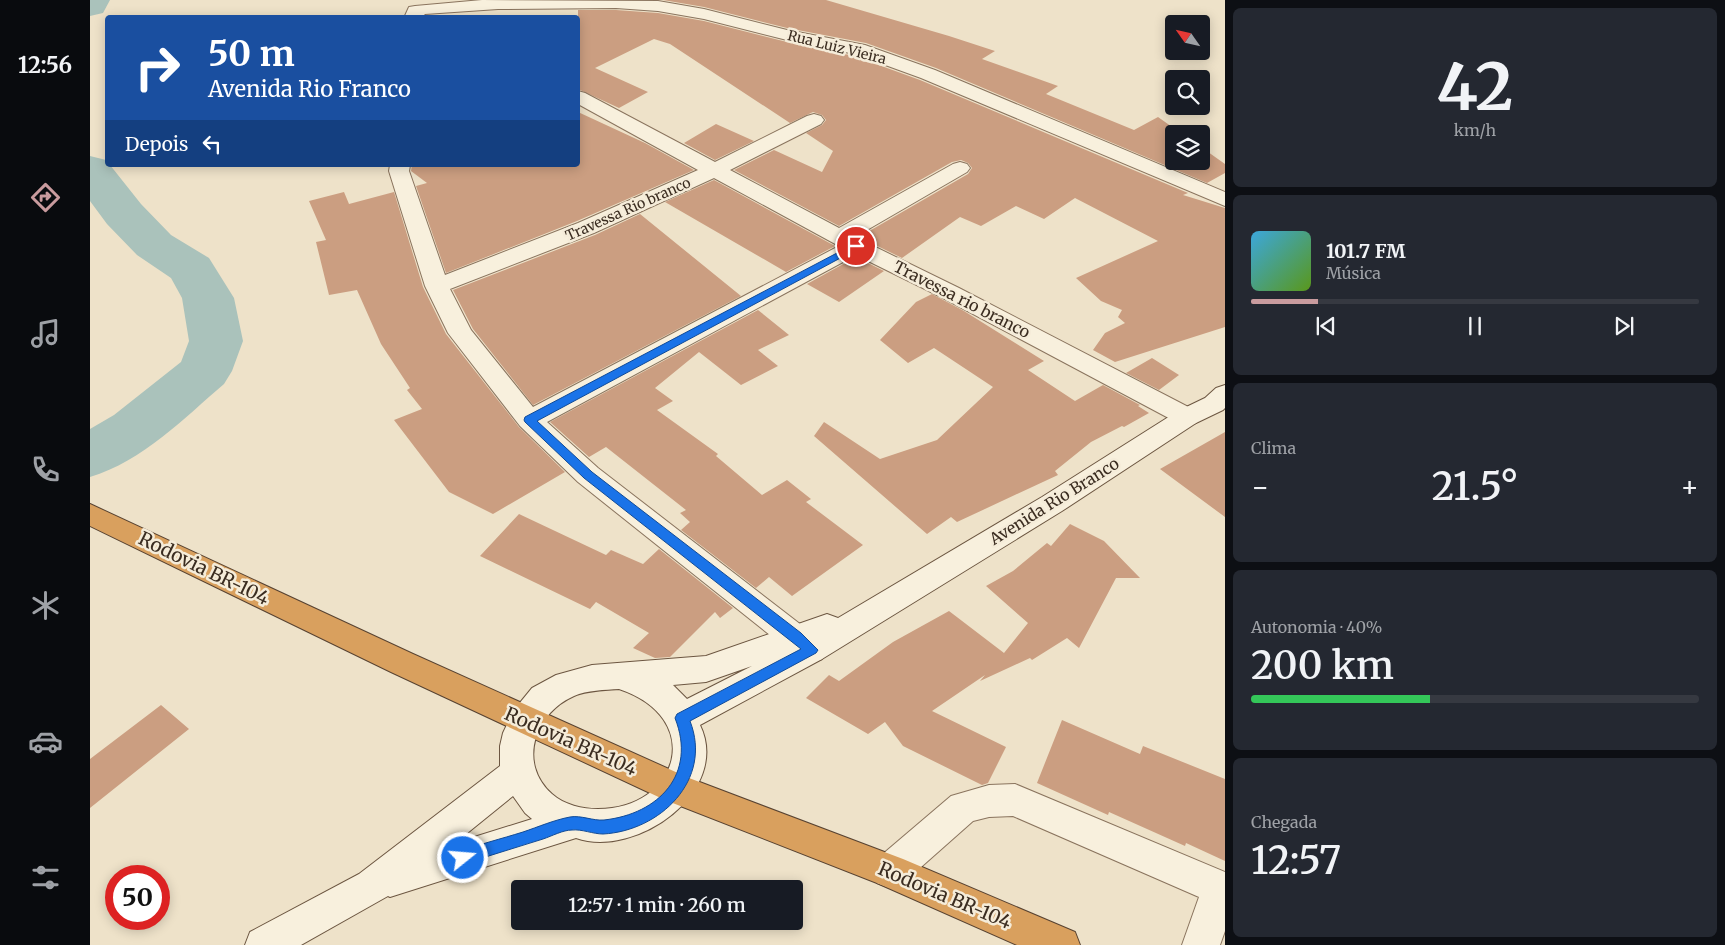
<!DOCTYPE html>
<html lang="pt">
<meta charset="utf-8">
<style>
:root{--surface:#171b24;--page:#242831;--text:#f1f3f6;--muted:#9ea1a6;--line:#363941;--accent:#c99b9e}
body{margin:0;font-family:Merriweather,serif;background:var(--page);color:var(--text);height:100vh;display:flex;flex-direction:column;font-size:19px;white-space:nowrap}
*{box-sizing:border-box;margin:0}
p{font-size:16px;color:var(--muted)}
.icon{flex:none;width:28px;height:28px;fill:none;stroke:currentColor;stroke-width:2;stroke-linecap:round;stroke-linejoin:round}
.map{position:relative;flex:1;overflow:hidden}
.details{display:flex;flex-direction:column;gap:8px;padding:8px;background:#0d0f14;width:500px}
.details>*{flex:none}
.hud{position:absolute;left:15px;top:15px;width:475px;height:152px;border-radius:5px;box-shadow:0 2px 12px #0003;background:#1a4fa0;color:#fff;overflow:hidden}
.needle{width:32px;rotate:304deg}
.tools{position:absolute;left:1075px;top:15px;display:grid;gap:10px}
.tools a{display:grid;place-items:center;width:45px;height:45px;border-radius:5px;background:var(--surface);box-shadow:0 2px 12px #0003;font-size:25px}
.speed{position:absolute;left:15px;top:865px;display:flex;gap:10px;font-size:25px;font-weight:700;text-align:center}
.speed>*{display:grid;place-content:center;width:65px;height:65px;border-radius:50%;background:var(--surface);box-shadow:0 2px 12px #0003;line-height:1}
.speed .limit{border:8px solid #d22;background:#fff;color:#111}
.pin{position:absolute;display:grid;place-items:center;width:42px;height:42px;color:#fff;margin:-21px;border:2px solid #fff;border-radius:50%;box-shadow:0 1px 5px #0007}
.me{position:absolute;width:55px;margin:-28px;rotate:73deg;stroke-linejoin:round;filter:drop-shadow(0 0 4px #0008)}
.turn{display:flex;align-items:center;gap:18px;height:105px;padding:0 20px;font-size:22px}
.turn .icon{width:65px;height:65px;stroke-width:2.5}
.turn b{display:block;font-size:35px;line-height:42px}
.then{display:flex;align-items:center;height:48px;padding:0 20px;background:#0003;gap:10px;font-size:19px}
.big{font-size:38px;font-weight:600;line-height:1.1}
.details .card{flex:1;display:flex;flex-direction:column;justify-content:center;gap:8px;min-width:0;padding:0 18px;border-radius:8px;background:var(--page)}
.details .dial{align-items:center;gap:0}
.dial b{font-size:65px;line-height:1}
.song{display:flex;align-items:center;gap:15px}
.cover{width:60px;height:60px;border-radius:8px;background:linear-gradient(135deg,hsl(200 70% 55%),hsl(90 70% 35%))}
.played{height:5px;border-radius:2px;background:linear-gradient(90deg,var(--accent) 15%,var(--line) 15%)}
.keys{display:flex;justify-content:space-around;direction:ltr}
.heat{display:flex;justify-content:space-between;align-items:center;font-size:28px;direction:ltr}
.charge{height:8px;border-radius:4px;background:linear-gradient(90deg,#34c759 40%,var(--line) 0)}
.trip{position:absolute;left:421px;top:880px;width:292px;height:50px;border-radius:5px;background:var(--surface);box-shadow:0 2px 12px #0003;font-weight:600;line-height:50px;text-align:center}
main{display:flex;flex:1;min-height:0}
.menu{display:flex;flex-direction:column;width:90px;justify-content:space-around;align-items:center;background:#090b0e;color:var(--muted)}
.menu .icon{width:35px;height:35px}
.menu .active{color:var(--accent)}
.menu b{font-size:22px;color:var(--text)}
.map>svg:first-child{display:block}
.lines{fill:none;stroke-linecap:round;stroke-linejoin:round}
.river{fill:#aac2bb;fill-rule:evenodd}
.building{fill:#cb9e81}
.street-casing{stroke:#8a745e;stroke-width:2}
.secondary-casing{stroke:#6c5641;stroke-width:2}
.highway-casing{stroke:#584332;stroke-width:2}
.street{fill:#f8f0dd;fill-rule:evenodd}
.secondary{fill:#f8f0dd;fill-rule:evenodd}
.highway{fill:#d9a05e;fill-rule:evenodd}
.route{fill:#1a73e8;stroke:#114b97}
.labels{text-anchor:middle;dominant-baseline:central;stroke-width:5;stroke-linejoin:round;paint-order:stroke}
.far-street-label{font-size:14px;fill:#3b2d21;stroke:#f5ecd9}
.street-label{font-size:16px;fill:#3b2d21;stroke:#f5ecd9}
.near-street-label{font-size:19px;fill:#3b2d21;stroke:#f5ecd9}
</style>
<main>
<nav class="menu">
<b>12:56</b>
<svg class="icon active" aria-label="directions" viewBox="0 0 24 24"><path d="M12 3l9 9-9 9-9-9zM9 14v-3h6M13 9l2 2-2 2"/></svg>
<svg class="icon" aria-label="music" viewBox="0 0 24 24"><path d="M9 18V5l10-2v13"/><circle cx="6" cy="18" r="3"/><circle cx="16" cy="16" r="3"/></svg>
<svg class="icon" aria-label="phone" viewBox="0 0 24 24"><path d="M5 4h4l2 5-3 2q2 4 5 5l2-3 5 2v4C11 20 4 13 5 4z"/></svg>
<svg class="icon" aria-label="climate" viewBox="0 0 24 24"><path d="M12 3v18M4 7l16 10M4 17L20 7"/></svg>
<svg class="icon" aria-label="car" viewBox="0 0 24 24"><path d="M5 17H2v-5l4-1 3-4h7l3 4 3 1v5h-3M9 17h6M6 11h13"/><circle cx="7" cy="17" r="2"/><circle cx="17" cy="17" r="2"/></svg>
<svg class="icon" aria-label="filters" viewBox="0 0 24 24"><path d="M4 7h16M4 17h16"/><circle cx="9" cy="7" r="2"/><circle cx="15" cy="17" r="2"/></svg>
</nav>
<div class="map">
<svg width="1135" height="945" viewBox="0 0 1135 945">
<rect width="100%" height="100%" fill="#eee2c9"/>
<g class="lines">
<path class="river" d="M 0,0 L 20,0 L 13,13 L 0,16 Z
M 0,156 L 16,160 L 18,165 L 20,165 L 51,204 L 81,235 L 119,258 L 144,298 L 153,341 L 142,371 L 134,384 C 94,418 53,461 0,477 L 0,429 L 24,415 L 91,362 L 99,341 L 92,298 L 81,278 L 47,255 L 17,224 L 0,201 Z"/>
</g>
<path class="building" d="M 573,0 L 736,0 L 859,36 L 905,51 L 892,59 L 968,86 L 956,94 L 1044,130 L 1068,117 L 1092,134 L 1084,134 L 1084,161 L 1111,161 L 1111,147 L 1135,164 L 1135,173 L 1117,183 L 846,68 L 776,43 L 697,28 L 614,7 Z
M 488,10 L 526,10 L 568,13 L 614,21 L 697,42 L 764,56 L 830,80 L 1098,193 L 1093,195 L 1135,208 L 1135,327 L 1025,362 L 1003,350 L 1015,333 L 1035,323 L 1028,317 L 1032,310 L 1011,301 L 986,278 L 1068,241 L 985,198 L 954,219 L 926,206 L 891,226 L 870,217 L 812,258 L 769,237 L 878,174 L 882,168 L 878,163 L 871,160 L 862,162 L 749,226 L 644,170 L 684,150 L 732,172 L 743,151 L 716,133 L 732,125 L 736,120 L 732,115 L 723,112 L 700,123 L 580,44 L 564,39 L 505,68 L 558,92 L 529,108 L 488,89 Z
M 488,112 L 555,143 L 604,170 L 487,221 L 356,273 L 326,186 L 337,183 L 321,171 L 322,165 L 488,165 Z
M 626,124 L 664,141 L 625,160 L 594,143 Z
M 624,180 L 745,246 L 696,272 L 575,202 Z
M 254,192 L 259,204 L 304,192 L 333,287 L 356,334 L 429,427 L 475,472 L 403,514 L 359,492 L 304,420 L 332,409 L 317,390 L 320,388 L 291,344 L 267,290 L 239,295 L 226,242 L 236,240 L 219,201 Z
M 550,214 L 651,296 L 443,405 L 383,329 L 363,290 L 505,235 Z
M 766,257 L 794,271 L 749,302 L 717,284 Z
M 842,294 L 874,311 L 954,361 L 938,370 L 985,401 L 1013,385 L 1050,405 L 1048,406 L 1059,413 L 1034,427 L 1032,426 L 1001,442 L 965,471 L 968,475 L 867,522 L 861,517 L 837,534 L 724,436 L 734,422 L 790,459 L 847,440 L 903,387 L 844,348 L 818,363 L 790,340 L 826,302 Z
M 668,310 L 699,335 L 668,350 L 688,366 L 651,385 L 609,352 L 565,388 L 583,401 L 567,410 L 628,454 L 626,456 L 672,495 L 697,480 L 721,499 L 716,502 L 773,545 L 702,596 L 679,577 L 666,588 L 591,530 L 600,522 L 590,513 L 596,510 L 516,447 L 499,457 L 460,422 Z
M 1062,358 L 1089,375 L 1069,390 L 1036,373 Z
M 1135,432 L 1135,517 L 1070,469 Z
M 429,514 L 516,555 L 521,550 L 553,564 L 569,549 L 643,608 L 630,618 L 625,612 L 580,657 L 565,658 L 543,648 L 559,633 L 506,602 L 500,609 L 390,556 Z
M 980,524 L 1014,541 L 1050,578 L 1026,578 L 989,648 L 977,638 L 942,660 L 940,658 L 890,681 L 895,675 L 842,711 L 916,747 L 898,783 L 892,785 L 813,746 L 795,722 L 778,734 L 716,698 L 739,675 L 749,681 L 803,642 L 859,611 L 914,653 L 938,623 L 896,586 L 923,571 L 957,543 L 961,546 Z
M 71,705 L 99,729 L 0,808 L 0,759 Z
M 972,720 L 1050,754 L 1053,746 L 1135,779 L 1135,861 L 1096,843 L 1095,846 L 1019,812 L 1018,815 L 947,783 Z"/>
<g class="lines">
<g class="street-casing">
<path id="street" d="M 392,0 L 568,1 L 614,9 L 697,30 L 775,45 L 845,70 L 1135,192 L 1135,206 L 831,78 L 765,54 L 697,40 L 614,19 L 568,11 L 526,8 L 408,9 L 335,14 L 331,18 L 314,18 L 319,7 L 325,6 Z
M 488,91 L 495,93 L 625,162 L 717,116 L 724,114 L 731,116 L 734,120 L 731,124 L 640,170 L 749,228 L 863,164 L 870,162 L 877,164 L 880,168 L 877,172 L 765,237 L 869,288 L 1106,411 L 1110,417 L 1106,423 L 1097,426 L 1088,423 L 853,298 L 766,255 L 457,422 L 508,468 L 732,641 L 737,650 L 732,659 L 721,663 L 710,659 L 488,482 L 430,426 L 358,333 L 335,286 L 299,171 L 300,165 L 320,165 L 319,171 L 355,275 L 488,223 L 608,170 L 488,104 ZM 624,178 L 749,246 L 443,407 L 381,330 L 360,289 L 504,233 Z
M 925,784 L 1135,872 L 1135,931 L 1130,945 L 1092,945 L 1109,897 L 923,816 L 899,817 L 883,821 L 813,883 L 800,888 L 787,883 L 782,871 L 787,859 L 861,796 L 899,785 Z"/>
</g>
<g class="secondary-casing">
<path id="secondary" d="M 1135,385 L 1135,408 L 1133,410 L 1106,423 L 972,511 L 732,659 L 610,725 C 642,791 546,859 486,838 L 300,897 L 298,896 L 211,945 L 155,945 L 160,932 L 269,874 L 410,766 L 410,746 L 413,733 L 424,710 L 442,688 L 466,675 L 502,665 L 616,656 L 737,614 L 748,618 L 952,497 L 1088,411 L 1115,398 L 1126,388 ZM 662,666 L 597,699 L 583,685 L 616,682 ZM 529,689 C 616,718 589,809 508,809 C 493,809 474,805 462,794 C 427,763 445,713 484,696 C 497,690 515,690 529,689 ZM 423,796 L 435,813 L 442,819 L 365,843 Z"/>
</g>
<g class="highway-casing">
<path id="highway" d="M 0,504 L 323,654 L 599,778 L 813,859 L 985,932 L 990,945 L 927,945 L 787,883 L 575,800 L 301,672 L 0,526 Z"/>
</g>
<use href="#street" class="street"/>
<use href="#secondary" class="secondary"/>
<use href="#highway" class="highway"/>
</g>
<path class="route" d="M 766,243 L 769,244 L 769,248 L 447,421 L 502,472 L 711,633 L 728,650 L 726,653 L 600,721 C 623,780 570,831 513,834 C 503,834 492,829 482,830 C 473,830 462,836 453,839 C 426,847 400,856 373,864 L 367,862 L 365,858 L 367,853 C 389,844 411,839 433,832 C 448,827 464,820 480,817 C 491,815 503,821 514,820 C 569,814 607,774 585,718 L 587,714 L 711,649 L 494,478 L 435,422 L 434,420 L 435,417 Z"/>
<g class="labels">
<g class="far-street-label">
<text transform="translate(747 47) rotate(14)">Rua Luiz Vieira</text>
<text transform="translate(538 209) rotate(-24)">Travessa Rio branco</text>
</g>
<g class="street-label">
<text transform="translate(872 299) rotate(27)">Travessa rio branco</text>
<text transform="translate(964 501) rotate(-32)">Avenida Rio Branco</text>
</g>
<g class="near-street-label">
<text transform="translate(114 568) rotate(26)">Rodovia BR-104</text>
<text transform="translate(481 741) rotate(24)">Rodovia BR-104</text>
<text transform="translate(855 895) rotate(23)">Rodovia BR-104</text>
</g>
</g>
</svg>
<div class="tools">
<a><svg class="needle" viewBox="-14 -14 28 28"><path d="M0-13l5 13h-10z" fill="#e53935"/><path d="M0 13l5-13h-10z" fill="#9ea1a6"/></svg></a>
<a><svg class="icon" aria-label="search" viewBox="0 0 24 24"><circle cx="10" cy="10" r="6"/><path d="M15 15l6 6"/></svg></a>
<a><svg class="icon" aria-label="layers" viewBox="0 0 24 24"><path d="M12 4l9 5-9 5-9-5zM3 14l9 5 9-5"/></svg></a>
</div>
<div class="speed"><div class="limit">50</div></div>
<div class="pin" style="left:766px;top:246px;background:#d93025"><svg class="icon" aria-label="arrive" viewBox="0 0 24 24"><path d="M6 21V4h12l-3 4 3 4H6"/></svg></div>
<svg class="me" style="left:373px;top:858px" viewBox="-20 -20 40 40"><circle r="17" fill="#1a73e8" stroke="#fff" stroke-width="3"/><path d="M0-11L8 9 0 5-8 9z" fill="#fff"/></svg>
<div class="trip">12:57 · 1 min · 260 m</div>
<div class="hud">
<div class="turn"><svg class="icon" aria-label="right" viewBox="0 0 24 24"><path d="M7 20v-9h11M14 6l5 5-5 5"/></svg><div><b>50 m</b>Avenida Rio Franco</div></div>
<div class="then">Depois<svg class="icon" aria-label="left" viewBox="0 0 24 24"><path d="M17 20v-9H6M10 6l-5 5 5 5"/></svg></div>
</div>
</div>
<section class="details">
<div class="card dial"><b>42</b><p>km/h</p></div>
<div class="card">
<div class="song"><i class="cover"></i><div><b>101.7 FM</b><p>Música</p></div></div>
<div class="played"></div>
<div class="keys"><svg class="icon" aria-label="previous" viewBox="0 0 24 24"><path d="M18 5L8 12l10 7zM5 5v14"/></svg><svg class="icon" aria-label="pause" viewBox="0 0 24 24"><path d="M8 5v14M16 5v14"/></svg><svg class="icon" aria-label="next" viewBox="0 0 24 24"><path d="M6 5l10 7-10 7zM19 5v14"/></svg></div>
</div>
<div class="card"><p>Clima</p>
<div class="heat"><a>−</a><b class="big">21.5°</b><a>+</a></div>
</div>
<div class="card"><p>Autonomia · 40%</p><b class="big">200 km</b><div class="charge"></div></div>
<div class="card"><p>Chegada</p><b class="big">12:57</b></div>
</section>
</main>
